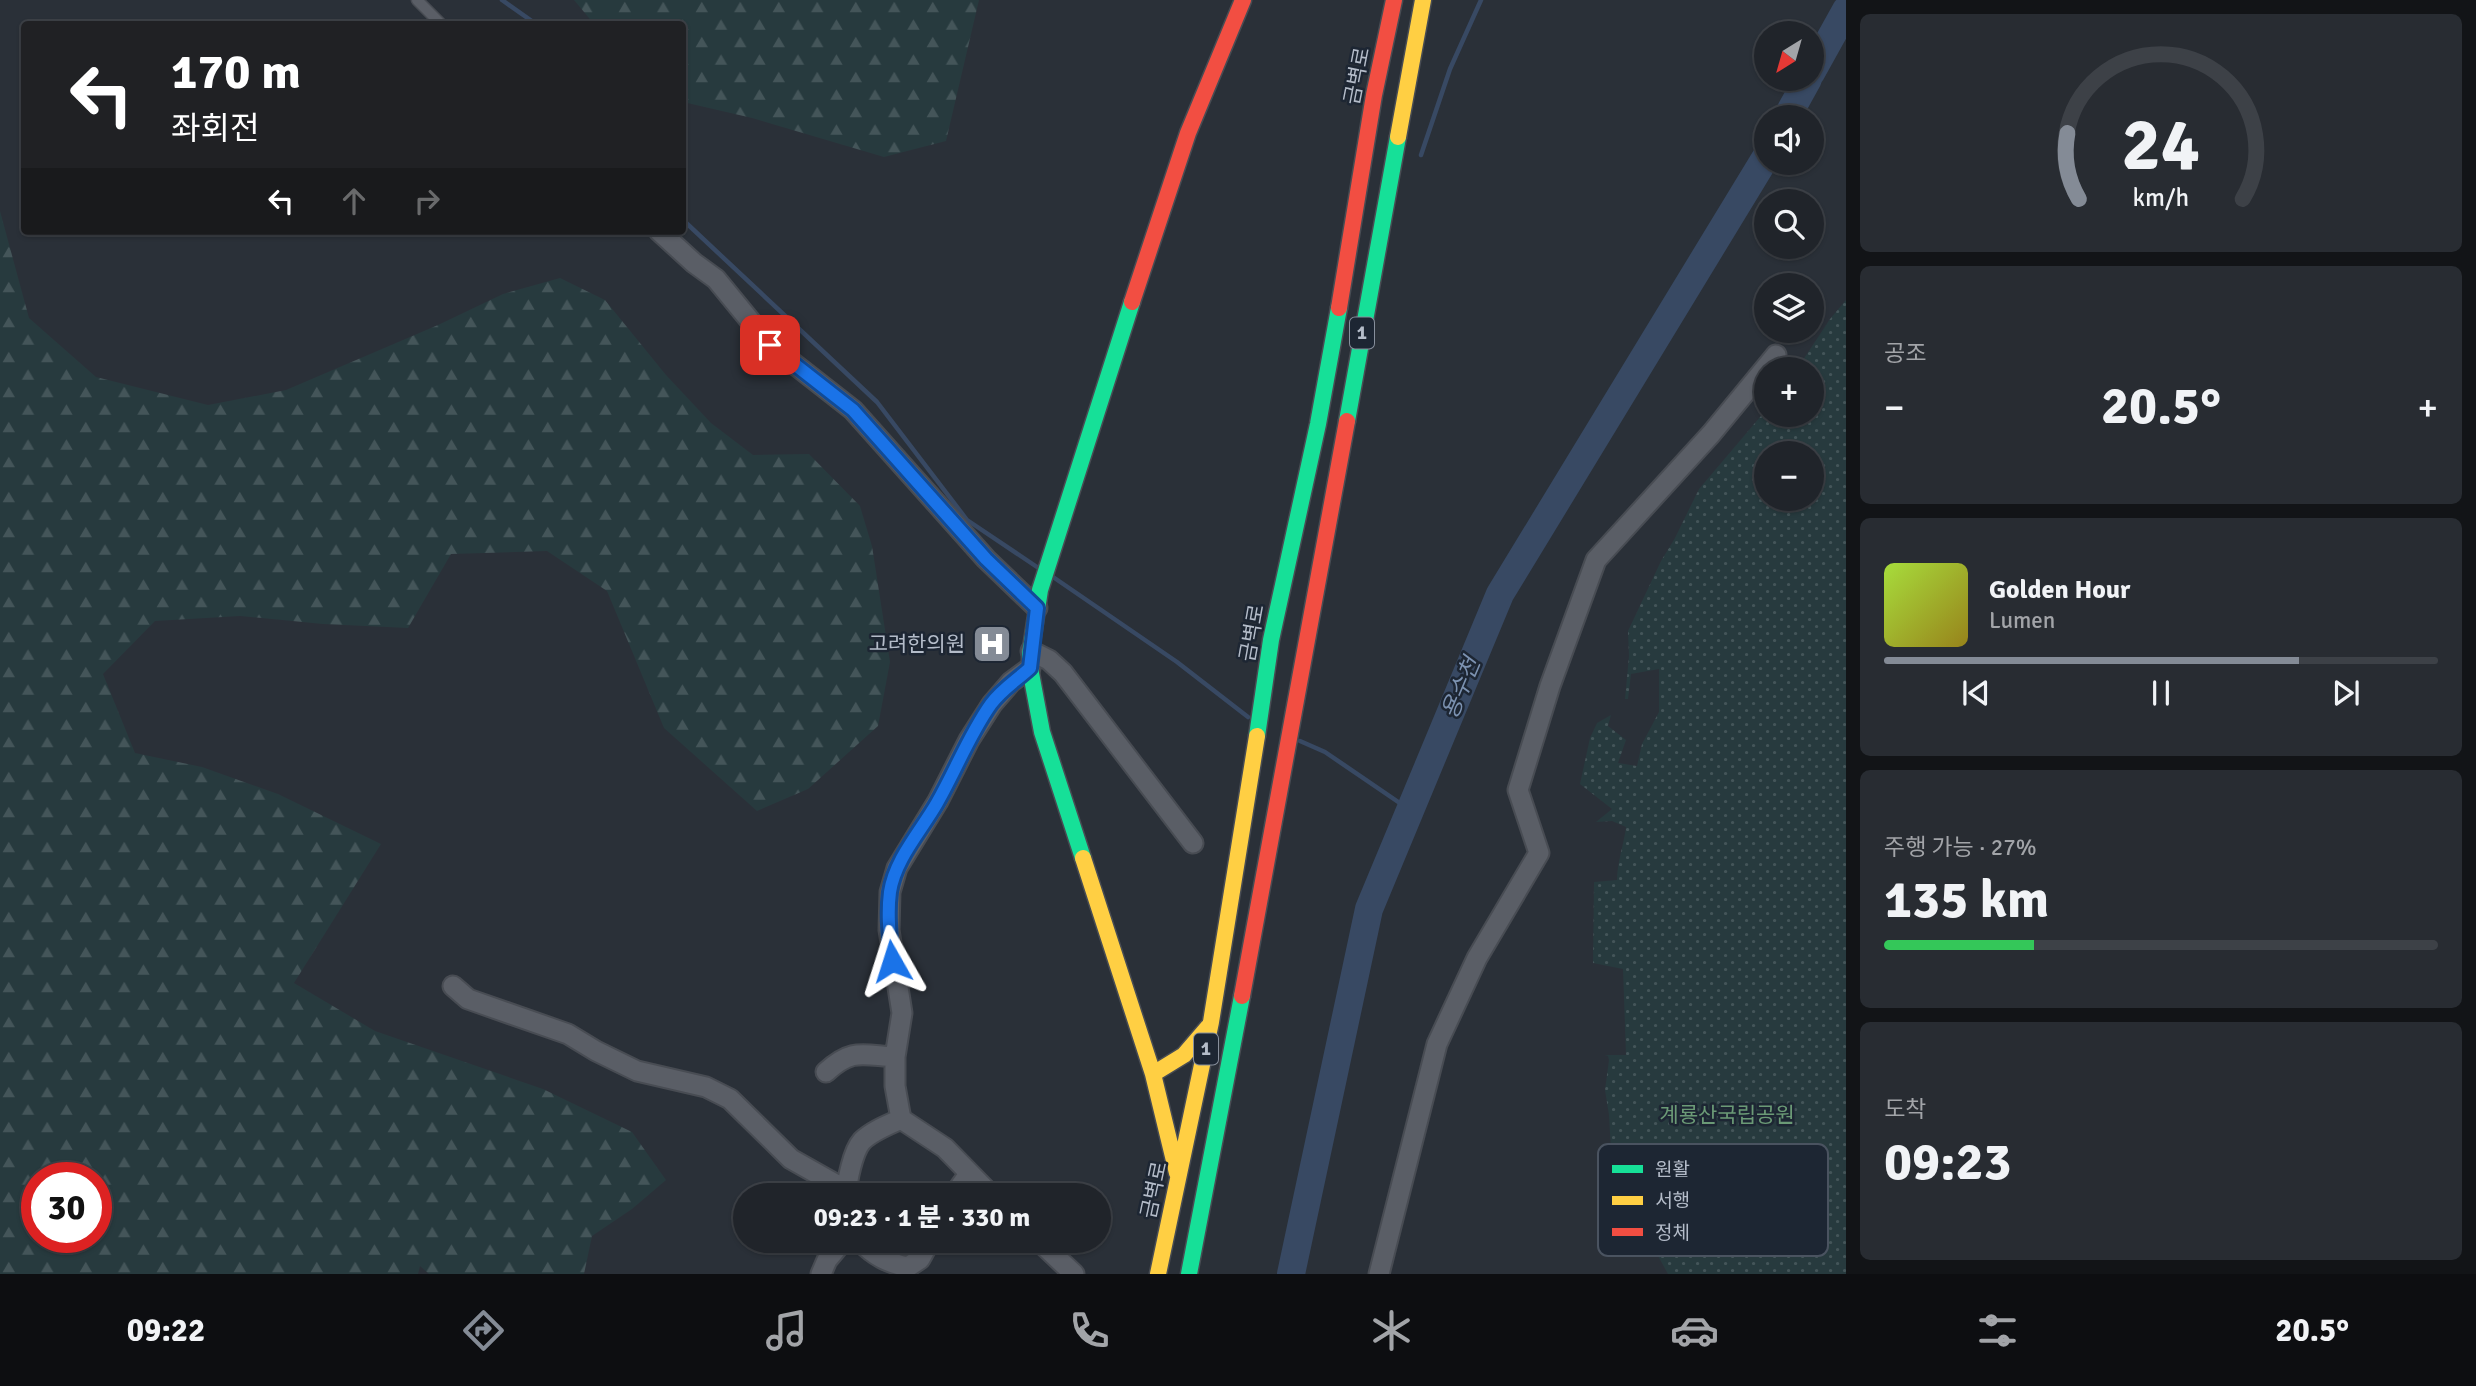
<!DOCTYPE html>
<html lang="ko">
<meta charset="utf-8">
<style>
:root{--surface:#20242a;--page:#282c32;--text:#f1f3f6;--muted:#a2a4a8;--line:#3d4147;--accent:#848b96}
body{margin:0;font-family:Signika,"Noto Sans KR",sans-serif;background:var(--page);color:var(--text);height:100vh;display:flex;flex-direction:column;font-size:26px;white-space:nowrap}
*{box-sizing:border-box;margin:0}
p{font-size:23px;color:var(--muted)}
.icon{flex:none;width:38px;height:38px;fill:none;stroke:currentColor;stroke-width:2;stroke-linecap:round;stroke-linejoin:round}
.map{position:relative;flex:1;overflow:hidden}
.sheet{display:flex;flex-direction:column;gap:14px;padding:14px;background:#121417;width:630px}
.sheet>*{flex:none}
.banner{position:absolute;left:21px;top:21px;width:665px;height:214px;border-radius:7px;box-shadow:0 2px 5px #0004,0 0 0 2px var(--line);background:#202124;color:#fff;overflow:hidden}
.needle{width:46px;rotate:217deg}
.controls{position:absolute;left:1754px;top:21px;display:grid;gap:14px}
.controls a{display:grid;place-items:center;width:70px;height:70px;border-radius:50%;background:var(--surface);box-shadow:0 2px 5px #0004,0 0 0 2px var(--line);font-size:35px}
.speed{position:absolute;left:21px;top:1162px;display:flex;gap:14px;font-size:35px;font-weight:700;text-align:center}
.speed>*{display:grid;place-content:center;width:91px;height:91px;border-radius:50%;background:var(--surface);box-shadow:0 2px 5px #0004,0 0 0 2px var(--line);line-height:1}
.speed .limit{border:10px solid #d22;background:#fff;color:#111}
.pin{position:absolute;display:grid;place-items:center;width:60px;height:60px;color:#fff;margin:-30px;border-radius:14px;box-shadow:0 4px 10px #0006}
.me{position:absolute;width:77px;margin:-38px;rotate:354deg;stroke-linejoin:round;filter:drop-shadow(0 0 5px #0008)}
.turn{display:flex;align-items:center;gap:24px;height:147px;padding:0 35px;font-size:32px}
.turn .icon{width:91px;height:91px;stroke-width:2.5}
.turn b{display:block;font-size:49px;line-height:60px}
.lanes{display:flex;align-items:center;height:66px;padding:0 35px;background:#0003;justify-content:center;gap:35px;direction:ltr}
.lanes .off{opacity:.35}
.big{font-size:52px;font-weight:800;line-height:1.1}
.sheet .tile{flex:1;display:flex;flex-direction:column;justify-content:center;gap:10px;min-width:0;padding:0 24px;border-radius:10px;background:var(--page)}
.sheet .dial{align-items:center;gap:0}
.dial svg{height:182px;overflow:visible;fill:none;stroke:var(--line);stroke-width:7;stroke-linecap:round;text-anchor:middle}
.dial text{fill:var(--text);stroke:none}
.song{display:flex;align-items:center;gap:21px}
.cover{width:84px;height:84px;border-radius:10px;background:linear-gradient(135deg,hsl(80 70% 55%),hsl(50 70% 35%))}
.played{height:7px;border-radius:4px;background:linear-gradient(90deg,var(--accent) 75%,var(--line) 75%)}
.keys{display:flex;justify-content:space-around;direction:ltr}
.heat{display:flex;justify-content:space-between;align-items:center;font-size:38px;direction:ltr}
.charge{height:10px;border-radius:5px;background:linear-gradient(90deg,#34c759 27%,var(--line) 0)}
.trip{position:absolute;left:733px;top:1183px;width:378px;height:70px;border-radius:35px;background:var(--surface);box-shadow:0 2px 5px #0004,0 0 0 2px var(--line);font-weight:800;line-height:70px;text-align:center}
.tab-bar{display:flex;height:112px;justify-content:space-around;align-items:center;background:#0d0e11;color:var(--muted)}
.tab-bar .icon{width:49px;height:49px}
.tab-bar .on{color:var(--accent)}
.tab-bar b{font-size:32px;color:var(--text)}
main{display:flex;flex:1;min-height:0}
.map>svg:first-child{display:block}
.forest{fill:url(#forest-firs);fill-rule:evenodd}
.park{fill:url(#park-dots);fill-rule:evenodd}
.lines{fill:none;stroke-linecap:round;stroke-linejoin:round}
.stream{stroke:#384963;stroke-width:4.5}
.river{stroke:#384963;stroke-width:28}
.lane-casing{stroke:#484c53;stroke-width:13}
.street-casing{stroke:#484c53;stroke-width:23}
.fast-casing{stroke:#484c53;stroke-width:19}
.slow-casing{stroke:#484c53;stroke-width:19}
.jam-casing{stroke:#484c53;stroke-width:19}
.lane{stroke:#5a5e66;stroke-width:10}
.street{stroke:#5a5e66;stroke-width:19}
.fast{stroke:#16e098;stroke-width:16}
.slow{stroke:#ffcf43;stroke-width:16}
.jam{stroke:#f24e42;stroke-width:16}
.route-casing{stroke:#114b97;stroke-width:18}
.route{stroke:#1a73e8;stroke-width:12}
.labels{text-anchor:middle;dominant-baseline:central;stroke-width:5;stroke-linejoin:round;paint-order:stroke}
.shield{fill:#1d2633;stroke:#878f9c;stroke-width:2}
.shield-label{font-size:19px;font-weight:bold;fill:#b4bcc9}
.street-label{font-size:21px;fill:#b4bcc9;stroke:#1d2633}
.poi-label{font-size:21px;fill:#b4bcc9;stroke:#1d2633;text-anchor:end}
.park-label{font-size:21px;fill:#6b9a76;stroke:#1d2633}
.water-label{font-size:23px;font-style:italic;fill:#7c92b1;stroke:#1d2633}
.key{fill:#1d2633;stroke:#4a5360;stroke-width:2}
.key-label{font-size:19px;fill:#b4bcc9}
</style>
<main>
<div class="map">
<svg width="1846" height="1274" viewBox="0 0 1846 1274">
<defs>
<pattern id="forest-firs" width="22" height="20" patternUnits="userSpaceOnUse" patternTransform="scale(1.75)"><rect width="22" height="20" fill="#273a3e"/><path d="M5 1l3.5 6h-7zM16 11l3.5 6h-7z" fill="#445559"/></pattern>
<pattern id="park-dots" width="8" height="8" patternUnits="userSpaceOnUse" patternTransform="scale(1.75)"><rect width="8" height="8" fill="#273a3e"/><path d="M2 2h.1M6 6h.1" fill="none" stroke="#445559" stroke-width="1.8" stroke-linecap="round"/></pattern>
</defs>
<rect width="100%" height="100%" fill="#2a3038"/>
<path class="forest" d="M 574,0 L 979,0 L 946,141 L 884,157 L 752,118 L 683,102 L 682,24 L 594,24 Z
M 0,211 L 29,318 L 96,377 L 208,405 L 286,390 L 438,325 L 503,294 L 560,278 L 605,300 L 666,375 L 711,423 L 753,455 L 809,454 L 860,506 L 872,546 L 890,662 L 878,726 L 808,789 L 757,811 L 664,728 L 607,591 L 547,551 L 451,554 L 408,628 L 323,624 L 240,616 L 155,621 L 103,674 L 135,753 L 202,767 L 278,794 L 381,844 L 294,983 L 375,1031 L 543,1089 L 632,1132 L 666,1180 L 632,1209 L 592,1236 L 584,1274 L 429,1274 L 420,1266 L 418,1274 L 0,1274 ZM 37,1178 L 96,1178 L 96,1237 L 37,1237 Z"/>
<path class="park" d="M 1846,300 L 1846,1274 L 1668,1274 L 1619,1185 L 1611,1150 L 1609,1115 L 1605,1090 L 1609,1060 L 1608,1056 L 1605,1055 L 1626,1055 L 1623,969 L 1593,963 L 1594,882 L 1617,880 C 1617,863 1624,844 1626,827 L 1612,821 L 1596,822 L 1612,809 L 1580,784 L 1590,738 L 1597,723 L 1611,715 L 1608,726 L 1626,740 L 1618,763 L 1637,766 L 1642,744 L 1659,712 L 1659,669 L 1631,674 L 1628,699 L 1625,699 L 1629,656 L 1628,631 L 1661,561 L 1675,538 L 1699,489 L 1766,410 L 1766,415 L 1811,415 L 1811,369 L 1797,369 L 1830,319 ZM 1766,453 L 1811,453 L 1811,499 L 1766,499 Z"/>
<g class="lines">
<path class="stream" d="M 502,0 L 536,24
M 1421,155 L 1450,69 L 1481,0
M 682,219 L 877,402 L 967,520 L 1037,567
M 1053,577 L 1177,662 L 1248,717
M 1300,741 L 1325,752 L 1410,810"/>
<path class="river" d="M 1811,73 L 1846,10
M 1787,117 L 1808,79
M 1291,1274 L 1369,909 L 1500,594 L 1766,157"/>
<g class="lane-casing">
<path id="lane" d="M 417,0 L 441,24"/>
</g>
<g class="street-casing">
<path id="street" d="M 659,231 L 694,263 L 716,279 L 770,345 L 853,410 L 986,559 L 1037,608
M 1031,651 L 1049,660 L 1063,673 L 1193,843
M 453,986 L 468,999 L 568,1034 L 596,1051 L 637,1071 L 706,1087 L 730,1099 L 791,1159 L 846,1190
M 826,1072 C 852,1048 862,1055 895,1057
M 847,1195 C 846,1183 853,1151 862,1141 C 872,1131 888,1125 901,1119
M 954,1195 L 969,1174
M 991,1195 L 945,1148 L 901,1119 L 895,1086 L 895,1057 L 902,1013 L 889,930 L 890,892 L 897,868 L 938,801 L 969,740 L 992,704 L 1011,682 L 1030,668
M 860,1241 C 874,1256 888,1263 908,1267 L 920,1259 L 930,1241
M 1039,1241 L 1074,1274
M 821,1274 L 827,1260 L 843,1241
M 1379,1274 L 1437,1044 L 1477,958 L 1539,853 L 1518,790 L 1550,686 L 1596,560 L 1711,434 L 1776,355"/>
</g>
<g class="fast-casing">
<path id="fast" d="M 1347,421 L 1398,137
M 1257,736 L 1271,640 L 1318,424 L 1339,308
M 1083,858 L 1042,732 L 1030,668 L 1030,655 L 1040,590 L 1132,302
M 1189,1274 L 1242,996"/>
</g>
<g class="slow-casing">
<path id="slow" d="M 1398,137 L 1423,0
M 1083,858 L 1153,1074 L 1177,1173
M 1153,1074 L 1184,1055 L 1208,1027
M 1158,1274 L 1211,1022 L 1257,736"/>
</g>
<g class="jam-casing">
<path id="jam" d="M 1132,302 L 1188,133 L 1243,0
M 1339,308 L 1374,95 L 1394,0
M 1242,996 L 1347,421"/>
</g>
<use href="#lane" class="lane"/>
<use href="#street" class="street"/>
<use href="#fast" class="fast"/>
<use href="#slow" class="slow"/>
<use href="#jam" class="jam"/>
</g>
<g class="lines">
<g class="route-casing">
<path id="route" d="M 770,345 L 853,410 L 986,559 L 1037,608 L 1030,668 C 1017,680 1002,689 991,704 C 969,735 956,770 937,803 C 921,831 895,859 890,892 C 887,915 890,938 892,961"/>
</g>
<use href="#route" class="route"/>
</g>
<defs>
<g id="hospital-square" transform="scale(2.0125)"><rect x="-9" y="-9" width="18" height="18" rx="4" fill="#848b96" stroke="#1d2633"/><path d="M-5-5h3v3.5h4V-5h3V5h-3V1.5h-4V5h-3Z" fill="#fff"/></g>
</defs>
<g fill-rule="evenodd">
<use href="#hospital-square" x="992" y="644"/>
</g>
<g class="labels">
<g class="shield">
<rect x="1350" y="317.5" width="24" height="31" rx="5"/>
<rect x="1194" y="1033.5" width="24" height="31" rx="5"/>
</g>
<g class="shield-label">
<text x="1362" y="333">1</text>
<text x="1206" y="1049">1</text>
</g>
<g class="street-label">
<text transform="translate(1357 76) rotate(-79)">금벽로</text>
<text transform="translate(1252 633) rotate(-80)">금벽로</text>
<text transform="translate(1154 1190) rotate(-78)">금벽로</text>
</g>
<g class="poi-label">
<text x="965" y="644">고려한의원</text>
</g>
<g class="park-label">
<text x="1727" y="1115">계룡산국립공원</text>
</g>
<g class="water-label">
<text transform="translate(1461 688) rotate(-67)">용수천</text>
</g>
</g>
<rect x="1598" y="1144" width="230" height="112" rx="10" class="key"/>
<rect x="1612" y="1165" width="31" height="8" fill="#16e098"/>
<rect x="1612" y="1196" width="31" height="9" fill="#ffcf43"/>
<rect x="1612" y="1228" width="31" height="8" fill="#f24e42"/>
<g class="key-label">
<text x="1655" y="1176">원활</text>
<text x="1655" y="1207">서행</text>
<text x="1655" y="1239">정체</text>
</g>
</svg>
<div class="controls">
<a><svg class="needle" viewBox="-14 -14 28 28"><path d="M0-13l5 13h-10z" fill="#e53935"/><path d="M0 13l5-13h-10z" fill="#a2a4a8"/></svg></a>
<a><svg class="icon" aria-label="sound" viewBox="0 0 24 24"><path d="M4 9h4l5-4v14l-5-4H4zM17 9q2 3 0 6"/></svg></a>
<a><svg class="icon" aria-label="search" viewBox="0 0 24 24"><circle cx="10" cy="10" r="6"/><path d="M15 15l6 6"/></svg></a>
<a><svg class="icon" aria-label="layers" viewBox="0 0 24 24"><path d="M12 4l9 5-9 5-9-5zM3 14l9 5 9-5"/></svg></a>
<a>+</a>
<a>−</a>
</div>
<div class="speed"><div class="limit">30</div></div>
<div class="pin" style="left:770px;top:345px;background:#d93025"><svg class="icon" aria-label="arrive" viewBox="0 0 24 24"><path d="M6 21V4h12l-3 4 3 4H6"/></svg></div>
<svg class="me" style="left:892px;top:961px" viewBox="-20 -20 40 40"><path d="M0-17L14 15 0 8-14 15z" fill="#1a73e8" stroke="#fff" stroke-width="4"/></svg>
<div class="trip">09:23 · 1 분 · 330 m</div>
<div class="banner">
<div class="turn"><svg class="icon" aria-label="left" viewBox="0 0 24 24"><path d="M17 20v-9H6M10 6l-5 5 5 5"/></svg><div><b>170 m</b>좌회전</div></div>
<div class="lanes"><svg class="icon" aria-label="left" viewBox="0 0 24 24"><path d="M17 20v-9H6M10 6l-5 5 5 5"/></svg><svg class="icon off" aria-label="ahead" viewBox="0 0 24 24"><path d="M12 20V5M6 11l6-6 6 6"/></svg><svg class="icon off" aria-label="right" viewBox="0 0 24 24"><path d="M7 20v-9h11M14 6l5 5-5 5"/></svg></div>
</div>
</div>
<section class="sheet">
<div class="tile dial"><svg viewBox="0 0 100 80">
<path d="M14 69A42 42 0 1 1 86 69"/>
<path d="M14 69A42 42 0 0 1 9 40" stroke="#848b96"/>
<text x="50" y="56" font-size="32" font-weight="700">24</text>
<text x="50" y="72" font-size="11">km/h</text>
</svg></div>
<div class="tile"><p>공조</p>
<div class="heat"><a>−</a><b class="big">20.5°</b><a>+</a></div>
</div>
<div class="tile">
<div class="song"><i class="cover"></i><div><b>Golden Hour</b><p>Lumen</p></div></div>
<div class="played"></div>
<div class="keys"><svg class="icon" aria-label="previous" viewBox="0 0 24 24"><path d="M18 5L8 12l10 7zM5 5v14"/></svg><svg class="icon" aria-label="pause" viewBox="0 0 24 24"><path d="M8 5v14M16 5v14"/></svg><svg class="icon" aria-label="next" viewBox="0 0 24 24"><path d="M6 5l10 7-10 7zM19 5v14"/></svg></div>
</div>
<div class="tile"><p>주행 가능 · 27%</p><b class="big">135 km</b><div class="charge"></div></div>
<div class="tile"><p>도착</p><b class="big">09:23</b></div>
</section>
</main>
<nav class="tab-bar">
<b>09:22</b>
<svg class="icon on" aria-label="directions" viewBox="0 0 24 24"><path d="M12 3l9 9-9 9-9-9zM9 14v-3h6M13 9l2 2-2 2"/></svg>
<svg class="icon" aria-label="music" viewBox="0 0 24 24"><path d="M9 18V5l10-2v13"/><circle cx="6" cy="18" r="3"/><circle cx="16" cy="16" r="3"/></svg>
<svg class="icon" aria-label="phone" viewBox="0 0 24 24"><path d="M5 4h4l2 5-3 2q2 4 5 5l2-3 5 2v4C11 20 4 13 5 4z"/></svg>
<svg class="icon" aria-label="climate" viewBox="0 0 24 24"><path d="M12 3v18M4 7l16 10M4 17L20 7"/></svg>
<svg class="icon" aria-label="car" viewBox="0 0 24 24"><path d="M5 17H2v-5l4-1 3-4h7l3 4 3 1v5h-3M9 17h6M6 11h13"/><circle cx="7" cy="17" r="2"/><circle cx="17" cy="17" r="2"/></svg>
<svg class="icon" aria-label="filters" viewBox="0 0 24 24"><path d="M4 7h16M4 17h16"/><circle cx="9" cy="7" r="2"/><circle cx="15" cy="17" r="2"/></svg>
<b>20.5°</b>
</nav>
